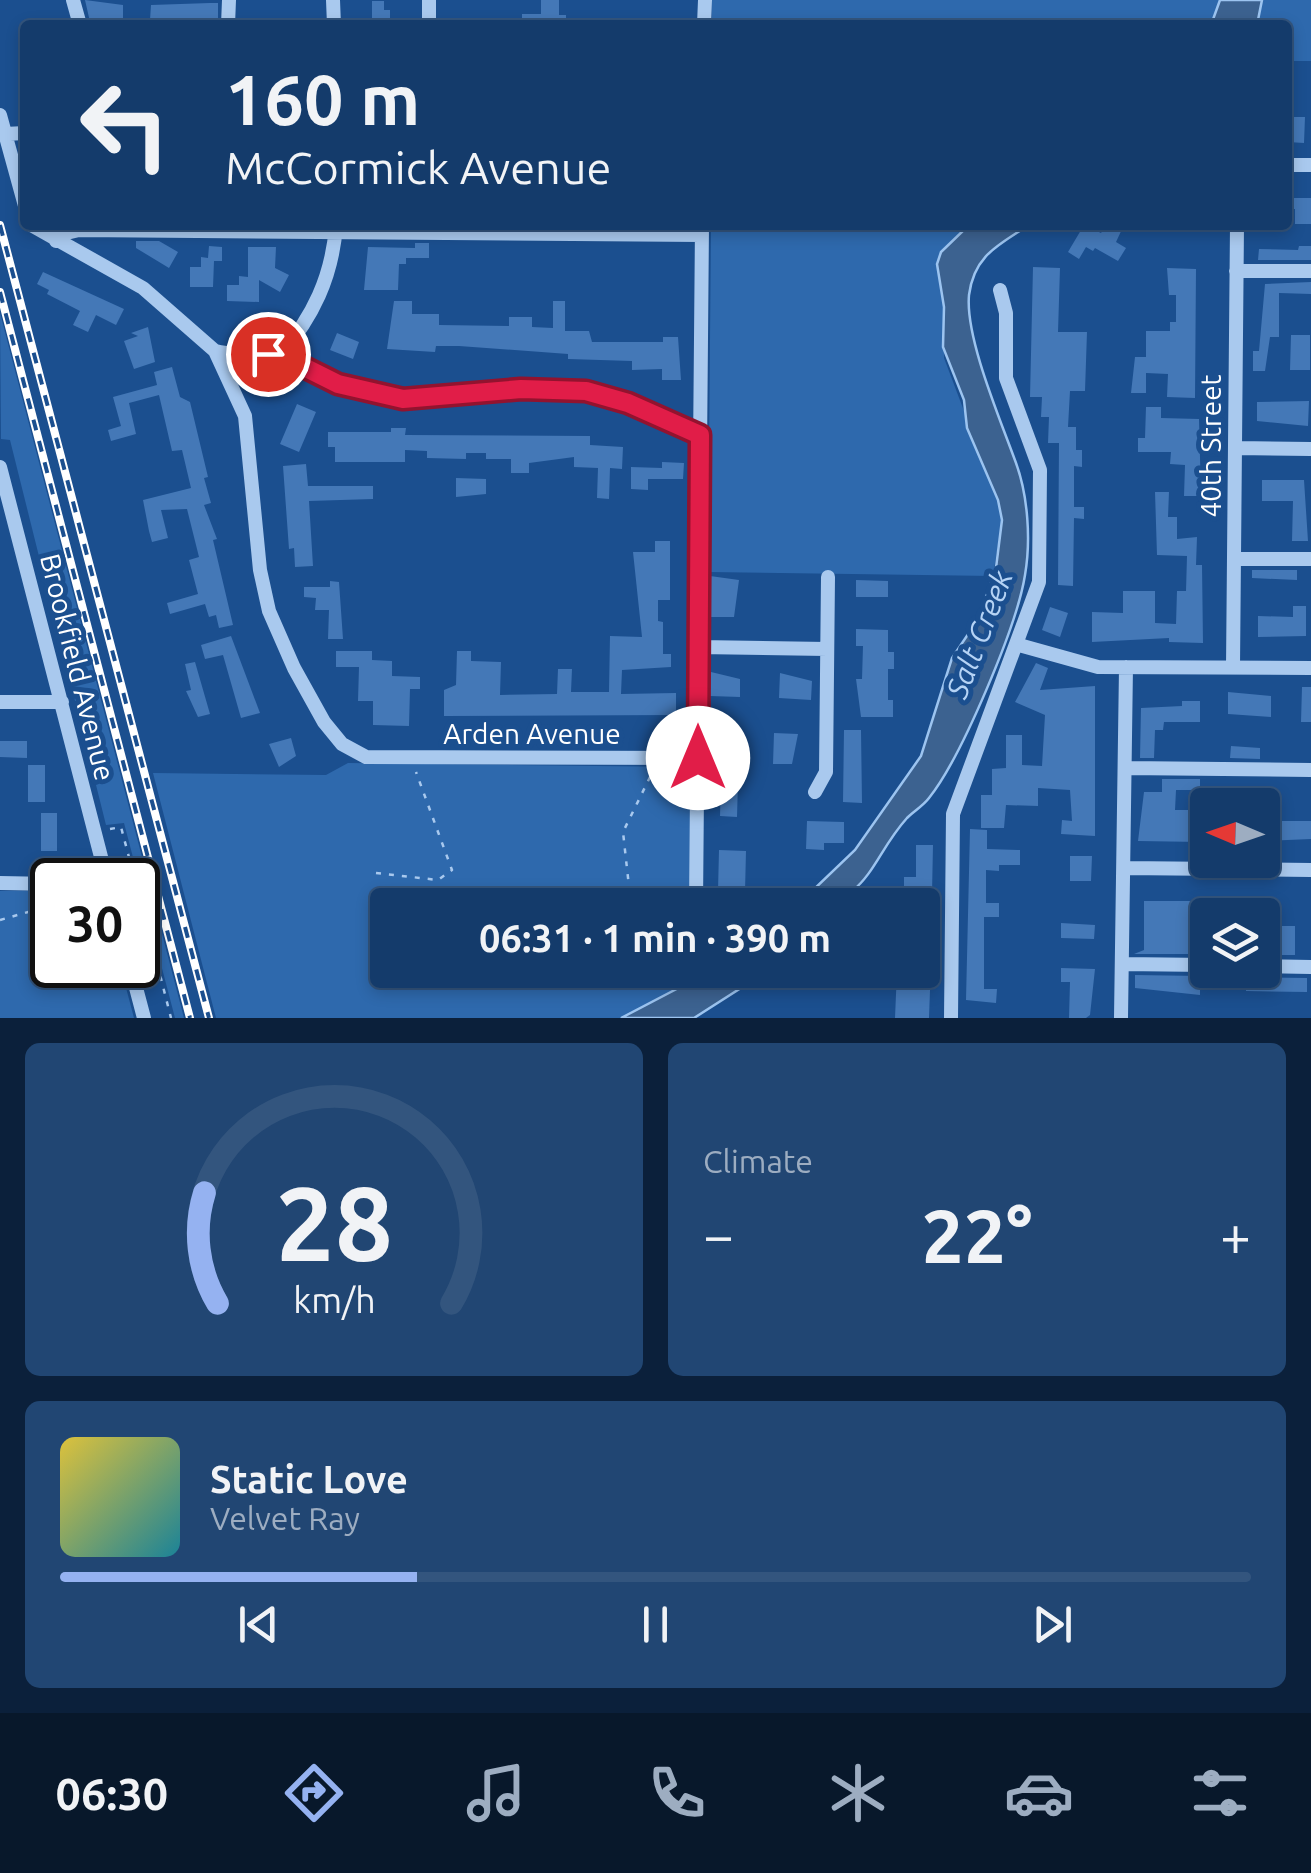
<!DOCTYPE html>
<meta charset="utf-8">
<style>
:root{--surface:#143b6b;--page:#214673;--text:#f1f3f6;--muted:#9dadc1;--line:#33557e;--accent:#95b2f1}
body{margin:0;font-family:Ubuntu,sans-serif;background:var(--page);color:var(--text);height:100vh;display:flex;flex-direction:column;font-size:38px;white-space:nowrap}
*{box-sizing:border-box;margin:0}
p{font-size:32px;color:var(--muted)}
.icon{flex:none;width:55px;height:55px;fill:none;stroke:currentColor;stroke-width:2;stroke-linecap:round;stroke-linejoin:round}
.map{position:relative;height:1018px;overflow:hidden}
.panel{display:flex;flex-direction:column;gap:25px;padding:25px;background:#0b203b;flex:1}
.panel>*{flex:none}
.hud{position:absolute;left:20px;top:20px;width:1272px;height:210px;border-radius:10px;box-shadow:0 5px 15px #0003,0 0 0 2px var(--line);background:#143b6b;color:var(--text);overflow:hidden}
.needle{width:65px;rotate:272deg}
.buttons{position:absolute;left:1190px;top:788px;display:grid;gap:20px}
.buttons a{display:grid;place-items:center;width:90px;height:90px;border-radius:10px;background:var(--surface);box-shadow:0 5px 15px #0003,0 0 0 2px var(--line);font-size:50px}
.speed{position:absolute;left:30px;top:858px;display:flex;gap:20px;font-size:50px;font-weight:700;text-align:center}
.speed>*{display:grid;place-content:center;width:130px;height:130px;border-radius:50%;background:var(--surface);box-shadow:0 5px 15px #0003,0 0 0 2px var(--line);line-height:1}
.speed .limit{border:5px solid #111;border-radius:15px;background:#fff;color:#111}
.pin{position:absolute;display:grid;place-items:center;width:85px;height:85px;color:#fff;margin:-42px;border:5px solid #fff;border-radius:50%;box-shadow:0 2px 10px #0007}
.me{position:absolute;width:110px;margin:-55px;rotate:0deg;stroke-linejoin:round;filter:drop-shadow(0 0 8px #0008)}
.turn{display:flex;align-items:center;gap:35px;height:210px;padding:0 40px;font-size:45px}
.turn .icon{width:130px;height:130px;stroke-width:2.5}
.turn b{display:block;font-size:70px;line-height:85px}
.big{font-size:75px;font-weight:600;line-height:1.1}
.panel .card{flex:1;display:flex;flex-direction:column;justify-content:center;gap:15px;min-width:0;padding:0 35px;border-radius:15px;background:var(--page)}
.panel .dial{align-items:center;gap:0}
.dial svg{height:260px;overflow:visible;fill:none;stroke:var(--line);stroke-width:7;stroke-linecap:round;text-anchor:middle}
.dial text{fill:var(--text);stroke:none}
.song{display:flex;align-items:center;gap:30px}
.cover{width:120px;height:120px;border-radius:15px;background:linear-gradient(135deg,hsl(50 70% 55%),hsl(190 70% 35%))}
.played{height:10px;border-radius:5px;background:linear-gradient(90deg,var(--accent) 30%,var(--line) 30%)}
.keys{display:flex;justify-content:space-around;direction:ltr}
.heat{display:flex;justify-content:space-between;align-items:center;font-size:55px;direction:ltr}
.panel .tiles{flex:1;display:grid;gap:25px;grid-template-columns:1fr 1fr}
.card:last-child{grid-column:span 2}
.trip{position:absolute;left:370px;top:888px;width:570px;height:100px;border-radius:10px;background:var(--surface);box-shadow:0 5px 15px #0003,0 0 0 2px var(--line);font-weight:600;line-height:100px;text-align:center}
.dock{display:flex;height:160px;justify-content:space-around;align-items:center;background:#08182b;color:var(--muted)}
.dock .icon{width:70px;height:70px}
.dock .on{color:var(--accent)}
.dock b{font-size:45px;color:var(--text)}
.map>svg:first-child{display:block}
.green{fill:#2e69ad}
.water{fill:#3c6290;stroke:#9cc4f0;stroke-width:2.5}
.building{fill:#4478b7}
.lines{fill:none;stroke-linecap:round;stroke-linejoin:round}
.path{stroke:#a9c9ee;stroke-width:2.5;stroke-dasharray:5 8;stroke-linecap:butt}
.minor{stroke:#a9c9ee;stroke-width:14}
.rail-casing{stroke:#fff;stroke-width:8}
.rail{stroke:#1b4f8f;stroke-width:4;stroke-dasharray:11;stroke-linecap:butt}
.route-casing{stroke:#92132f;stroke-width:25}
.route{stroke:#e11d48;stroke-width:18}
.labels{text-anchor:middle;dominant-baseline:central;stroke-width:10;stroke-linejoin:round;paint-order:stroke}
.street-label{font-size:28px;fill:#fff;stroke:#1b4f8f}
.water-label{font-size:30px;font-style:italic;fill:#b5d3f5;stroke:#1b4f8f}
</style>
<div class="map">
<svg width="1311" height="1018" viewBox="0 0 1311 1018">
<rect width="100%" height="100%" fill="#1b4f8f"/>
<path class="green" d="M 712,0 L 1220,0 L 1211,25 L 712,25 Z
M 1262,0 L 1311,0 L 1311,61 L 1288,61 L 1288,25 L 1257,25 Z
M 711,225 L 969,225 L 942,252 L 937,264 L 944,307 L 944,358 L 998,501 L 1002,520 L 993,576 L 708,572 Z
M 0,313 L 184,1018 L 175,1018 L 124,823 L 106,825 L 10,440 L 1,439 Z
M 348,763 L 686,767 L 690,770 L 691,905 L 388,905 L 388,970 L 690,970 L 690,982 L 621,1018 L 216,1018 L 153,773 L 326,775 Z
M 0,891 L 52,891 L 52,965 L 120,965 L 134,1018 L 0,1018 Z"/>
<path class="water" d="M 1220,0 L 1262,0 L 1257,25 L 1211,25 Z
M 969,225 L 1029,225 C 999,245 974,255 969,295 C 965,338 1001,421 1016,463 C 1028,496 1031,540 1025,575 C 1017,626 961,758 929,798 C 923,806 914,811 907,818 C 870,859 869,905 804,905 L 810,893 L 855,850 L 921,756 L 952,658 L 979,618 L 996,568 L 1002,520 L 998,500 L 967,428 L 964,400 L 943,347 L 944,307 L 937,264 L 941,252 Z
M 726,970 L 769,970 L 694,1018 L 621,1018 L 690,982 L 705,983 Z"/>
<path class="building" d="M 85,0 L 123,5 L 123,20 L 90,22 Z
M 541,0 L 559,0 L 559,15 L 566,15 L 566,25 L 522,25 L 522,14 L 541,14 Z
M 372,1 L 384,1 L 384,10 L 390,10 L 390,25 L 372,24 Z
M 210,3 L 218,3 L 218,20 L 150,20 L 151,5 Z
M 1288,117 L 1305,117 L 1304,143 L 1288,142 Z
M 1289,198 L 1311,198 L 1311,224 L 1295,224 L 1295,209 L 1289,209 Z
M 1084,225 L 1101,233 L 1106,225 L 1124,225 L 1116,242 L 1126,248 L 1118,261 L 1095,248 L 1093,251 L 1086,247 L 1079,259 L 1068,252 Z
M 136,241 L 159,241 L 178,252 L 169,268 L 136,248 Z
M 415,243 L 429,243 L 429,258 L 406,258 L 406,264 L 399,264 L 398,290 L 364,290 L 368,247 L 415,248 Z
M 209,246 L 222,247 L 222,261 L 214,261 L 213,287 L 190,287 L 190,267 L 201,267 L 201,257 L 208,258 Z
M 1299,246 L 1311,246 L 1311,260 L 1258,260 L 1259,249 L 1298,250 Z
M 248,247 L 276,247 L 275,268 L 289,275 L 280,292 L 259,280 L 259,302 L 227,301 L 227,285 L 239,285 L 239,276 L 248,277 Z
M 1033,267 L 1060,268 L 1058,332 L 1087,332 L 1085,391 L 1070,391 L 1068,427 L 1076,427 L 1076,450 L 1082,450 L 1082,467 L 1074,466 L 1074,507 L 1084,507 L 1084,519 L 1074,518 L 1073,586 L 1058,585 L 1059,443 L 1048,443 L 1049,417 L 1041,417 L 1042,397 L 1030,397 Z
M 1167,268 L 1196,269 L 1195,398 L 1167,397 L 1168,374 L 1146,373 L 1146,393 L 1131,393 L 1135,357 L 1146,357 L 1146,331 L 1170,331 L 1170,322 L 1176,322 L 1176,295 L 1169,295 Z
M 43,272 L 124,309 L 116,325 L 96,315 L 88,332 L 73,325 L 80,311 L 47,294 L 49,290 L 37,284 Z
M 1311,282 L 1311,294 L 1279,293 L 1279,337 L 1270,337 L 1265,371 L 1253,371 L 1253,351 L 1259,351 L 1265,284 Z
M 394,301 L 412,301 L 412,314 L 439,314 L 439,325 L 509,326 L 509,317 L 532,317 L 532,327 L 553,328 L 553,301 L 565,301 L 565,331 L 589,331 L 592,342 L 663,342 L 663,337 L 678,337 L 681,380 L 662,380 L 662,369 L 632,370 L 632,361 L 568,359 L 568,354 L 459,346 L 436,346 L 435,352 L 387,349 Z
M 148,327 L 155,362 L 134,369 L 124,341 L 138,336 L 131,333 Z
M 337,333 L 359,342 L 353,359 L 330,350 Z
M 1291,335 L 1310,335 L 1310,370 L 1290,370 Z
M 172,367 L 180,397 L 190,402 L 208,477 L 204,478 L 211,503 L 204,505 L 217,539 L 213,540 L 233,625 L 219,628 L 216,615 L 209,617 L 205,604 L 170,614 L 167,603 L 198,594 L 189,560 L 199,557 L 187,509 L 161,510 L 168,538 L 152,542 L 149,531 L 143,500 L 191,488 L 182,450 L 172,451 L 159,395 L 129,403 L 136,434 L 111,441 L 108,430 L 121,426 L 113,397 L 157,385 L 154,372 Z
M 1309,401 L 1308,426 L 1257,421 L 1257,402 Z
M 297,404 L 316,412 L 299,452 L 280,444 Z
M 1146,407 L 1161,407 L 1161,418 L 1199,419 L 1201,496 L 1184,496 L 1185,465 L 1170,464 L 1171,452 L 1138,452 L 1138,438 L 1145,438 Z
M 391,428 L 406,428 L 405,435 L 590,436 L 590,445 L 623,447 L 622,469 L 610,468 L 609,499 L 597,498 L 598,468 L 574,467 L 574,457 L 529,463 L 529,473 L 511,473 L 511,459 L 486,459 L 486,453 L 466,453 L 466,459 L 427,458 L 427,451 L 405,450 L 405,462 L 335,462 L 335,447 L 328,447 L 328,432 L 391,432 Z
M 662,462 L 684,463 L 683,479 L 648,479 L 648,490 L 631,489 L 631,467 L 662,468 Z
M 306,464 L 308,486 L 373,486 L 373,499 L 309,501 L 313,566 L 295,567 L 294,548 L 289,549 L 283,466 Z
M 456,478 L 486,479 L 486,494 L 456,497 Z
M 1262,480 L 1304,480 L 1308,541 L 1292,541 L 1293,501 L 1262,501 Z
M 1155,492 L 1169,492 L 1168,517 L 1177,517 L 1177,539 L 1197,537 L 1196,565 L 1202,565 L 1203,643 L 1169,642 L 1169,638 L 1092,642 L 1092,612 L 1123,613 L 1123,591 L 1155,591 L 1155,623 L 1176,624 L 1177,591 L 1186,591 L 1187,556 L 1157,555 Z
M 655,541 L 670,541 L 670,600 L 658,600 L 658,621 L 663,622 L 663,654 L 671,654 L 671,667 L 622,670 L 621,694 L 676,693 L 676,715 L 444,716 L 444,690 L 456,685 L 457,651 L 471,651 L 471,661 L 501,662 L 500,695 L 557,694 L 558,669 L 572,669 L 571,692 L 609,692 L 610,636 L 642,637 L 633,552 L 655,552 Z
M 1252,570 L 1297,570 L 1297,580 L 1252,578 Z
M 710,576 L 739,580 L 734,617 L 709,617 Z
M 856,580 L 888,581 L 888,597 L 856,597 Z
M 330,581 L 339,582 L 343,639 L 328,639 L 329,610 L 315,610 L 316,598 L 304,597 L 304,587 L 330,587 Z
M 1293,606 L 1306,606 L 1306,636 L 1258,637 L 1258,616 L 1293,617 Z
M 1050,607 L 1068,613 L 1060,637 L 1042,630 Z
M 856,629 L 888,630 L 888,652 L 894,652 L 894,669 L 888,669 L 888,700 L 893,700 L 893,717 L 861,717 L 856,679 L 862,679 L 863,646 L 856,646 Z
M 231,636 L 260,713 L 241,718 L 223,655 L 205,659 L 201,645 Z
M 336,651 L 372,651 L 372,660 L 392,661 L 392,676 L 420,677 L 420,689 L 410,689 L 409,726 L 373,725 L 373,701 L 358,701 L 359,667 L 336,667 Z
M 195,662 L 210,714 L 198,717 L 186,691 L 191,690 L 185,664 Z
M 1036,663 L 1048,668 L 1040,690 L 1095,686 L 1095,836 L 1061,834 L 1062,820 L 1072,821 L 1070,790 L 1038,788 L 1038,806 L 1006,805 L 1004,828 L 981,828 L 981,795 L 992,795 L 992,769 L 1006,768 L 1006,735 L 1022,735 L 1022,765 L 1042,766 L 1045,715 L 1015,702 Z
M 711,672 L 740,679 L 740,697 L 710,696 Z
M 780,673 L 812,681 L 811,700 L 779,698 Z
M 1302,687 L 1311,687 L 1311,722 L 1301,722 Z
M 1228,692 L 1271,696 L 1271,717 L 1228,714 Z
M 1182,701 L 1200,701 L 1200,722 L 1164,722 L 1163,730 L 1155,730 L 1154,758 L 1140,758 L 1141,708 L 1182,706 Z
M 844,730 L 861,730 L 862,803 L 843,802 Z
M 719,731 L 743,732 L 742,760 L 724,760 Z
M 774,733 L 798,734 L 792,764 L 773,764 Z
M 291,738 L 296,756 L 279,767 L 269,744 Z
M 0,741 L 27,741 L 27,758 L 0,757 Z
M 1231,746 L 1260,748 L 1260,759 L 1230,758 Z
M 28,765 L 45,765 L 45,802 L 28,802 Z
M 1162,779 L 1200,779 L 1200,790 L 1176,790 L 1175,810 L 1202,810 L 1201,842 L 1138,841 L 1144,792 L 1162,792 Z
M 721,781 L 738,782 L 737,817 L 720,816 Z
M 41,813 L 57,813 L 57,851 L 41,851 Z
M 1262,815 L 1275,816 L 1275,821 L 1311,821 L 1311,839 L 1262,841 Z
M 807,821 L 844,822 L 844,843 L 824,843 L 824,850 L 806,849 Z
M 970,829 L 987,830 L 987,849 L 1020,850 L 1020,865 L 999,865 L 999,871 L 986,870 L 986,903 L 999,903 L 999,917 L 984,917 L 984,989 L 997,989 L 996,1003 L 966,1000 Z
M 916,845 L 933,845 L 932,894 L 904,893 L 904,877 L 916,877 Z
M 719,850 L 746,851 L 745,892 L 718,891 Z
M 1070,856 L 1092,856 L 1091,881 L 1070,881 Z
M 1211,897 L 1240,897 L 1240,912 L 1197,915 L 1197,949 L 1205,949 L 1205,954 L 1134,954 L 1144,950 L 1144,901 L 1211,901 Z
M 922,907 L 933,907 L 929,1018 L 895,1018 L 897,970 L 922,970 Z
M 1061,923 L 1095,925 L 1094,939 L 1061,938 Z
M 1281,926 L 1295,926 L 1295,955 L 1281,955 Z
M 1061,968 L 1095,969 L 1090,1015 L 1086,1018 L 1069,1018 L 1070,982 L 1061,982 Z
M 1135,975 L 1200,976 L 1200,995 L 1135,988 Z
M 1246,977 L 1307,978 L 1307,992 L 1246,991 Z"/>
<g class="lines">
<path class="path" d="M 110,829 L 121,827 L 135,880
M 376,873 L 438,880 L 452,870 L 416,772
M 138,888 L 171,1018
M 631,905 L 623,832 L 652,773
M 0,920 L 49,906 L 47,900"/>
<path class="minor" d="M 73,0 L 80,25
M 333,0 L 334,25
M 228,25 L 229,0
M 429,25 L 429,0
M 704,25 L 705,0
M 0,115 L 25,206
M 5,134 L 25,133
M 1288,165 L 1311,165
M 31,225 L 143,288 L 215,351 L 245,416 L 260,570 L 269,611 L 294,668 L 324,722 L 342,744 L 366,757 L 698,758
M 56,241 L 62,234 L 79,230 L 702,235
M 1236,271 L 1311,271
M 215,351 C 237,358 264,349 282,357 C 323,373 357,396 403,399 C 434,401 464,393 495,390 C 571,382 632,404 700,435
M 280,355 C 313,317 332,277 336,226
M 1236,448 L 1311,449
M 0,467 L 107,880
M 1234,559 L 1311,559
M 1019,645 L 1098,667 L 1311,668
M 699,647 L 827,649
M 1233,667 L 1237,225
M 0,702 L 62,702
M 1125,768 L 1311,770
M 815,792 L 826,772 L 828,577
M 1124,868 L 1311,870
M 0,883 L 52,884
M 696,905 L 702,225
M 1122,964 L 1208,965
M 130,965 L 144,1018
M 1262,966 L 1311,967
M 951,1018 L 953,814 L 1039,582 L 1040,470 L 1006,378 L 1006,313 L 1000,290
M 1121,1018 L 1126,667"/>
<g class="rail-casing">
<path id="rail" d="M 0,225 L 209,1018
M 0,292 L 190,1018"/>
</g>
<use href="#rail" class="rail"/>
</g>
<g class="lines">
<g class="route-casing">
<path id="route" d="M 268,354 L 280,355 L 338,384 L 403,399 L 521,389 L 586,391 L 628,403 L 700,435 L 698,758"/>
</g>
<use href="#route" class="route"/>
</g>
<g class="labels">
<g class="street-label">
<text transform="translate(1210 446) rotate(-90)">40th Street</text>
<text transform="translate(78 667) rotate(76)">Brookfield Avenue</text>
<text x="532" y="733">Arden Avenue</text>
</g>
<g class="water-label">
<text transform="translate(979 634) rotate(-69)">Salt Creek</text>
</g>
</g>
</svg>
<div class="buttons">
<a><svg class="needle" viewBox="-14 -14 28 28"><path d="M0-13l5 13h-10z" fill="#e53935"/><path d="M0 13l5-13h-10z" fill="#9dadc1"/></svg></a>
<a><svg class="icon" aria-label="layers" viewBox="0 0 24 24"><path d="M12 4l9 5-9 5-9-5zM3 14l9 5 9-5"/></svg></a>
</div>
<div class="speed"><div class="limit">30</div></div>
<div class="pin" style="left:268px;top:354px;background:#d93025"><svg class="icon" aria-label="arrive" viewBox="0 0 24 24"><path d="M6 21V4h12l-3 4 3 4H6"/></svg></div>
<svg class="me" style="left:698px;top:758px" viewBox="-20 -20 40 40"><circle r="19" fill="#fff"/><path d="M0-13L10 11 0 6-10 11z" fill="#e11d48"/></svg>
<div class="trip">06:31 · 1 min · 390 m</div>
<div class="hud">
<div class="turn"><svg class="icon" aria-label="left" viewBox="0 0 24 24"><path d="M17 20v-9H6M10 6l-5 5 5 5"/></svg><div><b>160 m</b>McCormick Avenue</div></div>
</div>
</div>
<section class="panel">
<div class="tiles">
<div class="card dial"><svg viewBox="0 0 100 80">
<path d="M14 69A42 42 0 1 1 86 69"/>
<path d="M14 69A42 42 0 0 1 10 35" stroke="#95b2f1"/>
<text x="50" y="56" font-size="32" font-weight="700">28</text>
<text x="50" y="72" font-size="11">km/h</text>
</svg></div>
<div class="card"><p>Climate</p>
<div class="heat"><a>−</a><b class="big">22°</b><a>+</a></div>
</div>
<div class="card">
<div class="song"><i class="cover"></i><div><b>Static Love</b><p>Velvet Ray</p></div></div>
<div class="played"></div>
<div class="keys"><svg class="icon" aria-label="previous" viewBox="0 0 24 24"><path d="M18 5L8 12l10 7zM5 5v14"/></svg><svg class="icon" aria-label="pause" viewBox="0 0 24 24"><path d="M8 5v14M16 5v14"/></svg><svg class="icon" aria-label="next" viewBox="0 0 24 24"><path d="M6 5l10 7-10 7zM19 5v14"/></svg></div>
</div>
</div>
</section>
<nav class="dock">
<b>06:30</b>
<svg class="icon on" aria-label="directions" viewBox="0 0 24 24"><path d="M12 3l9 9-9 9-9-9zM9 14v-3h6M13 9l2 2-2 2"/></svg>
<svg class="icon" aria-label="music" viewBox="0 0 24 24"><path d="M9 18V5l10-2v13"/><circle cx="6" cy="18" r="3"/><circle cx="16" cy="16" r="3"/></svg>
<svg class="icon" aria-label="phone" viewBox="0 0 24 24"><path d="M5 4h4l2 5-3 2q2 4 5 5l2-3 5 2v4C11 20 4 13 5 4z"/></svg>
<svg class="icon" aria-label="climate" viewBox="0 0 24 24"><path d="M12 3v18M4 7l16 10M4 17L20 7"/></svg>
<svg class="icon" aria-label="car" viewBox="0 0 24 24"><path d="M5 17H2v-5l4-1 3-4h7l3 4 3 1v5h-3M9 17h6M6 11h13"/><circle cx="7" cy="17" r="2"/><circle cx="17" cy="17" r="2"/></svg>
<svg class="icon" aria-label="filters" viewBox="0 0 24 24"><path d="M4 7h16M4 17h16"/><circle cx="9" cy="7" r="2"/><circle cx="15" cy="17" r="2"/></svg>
</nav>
